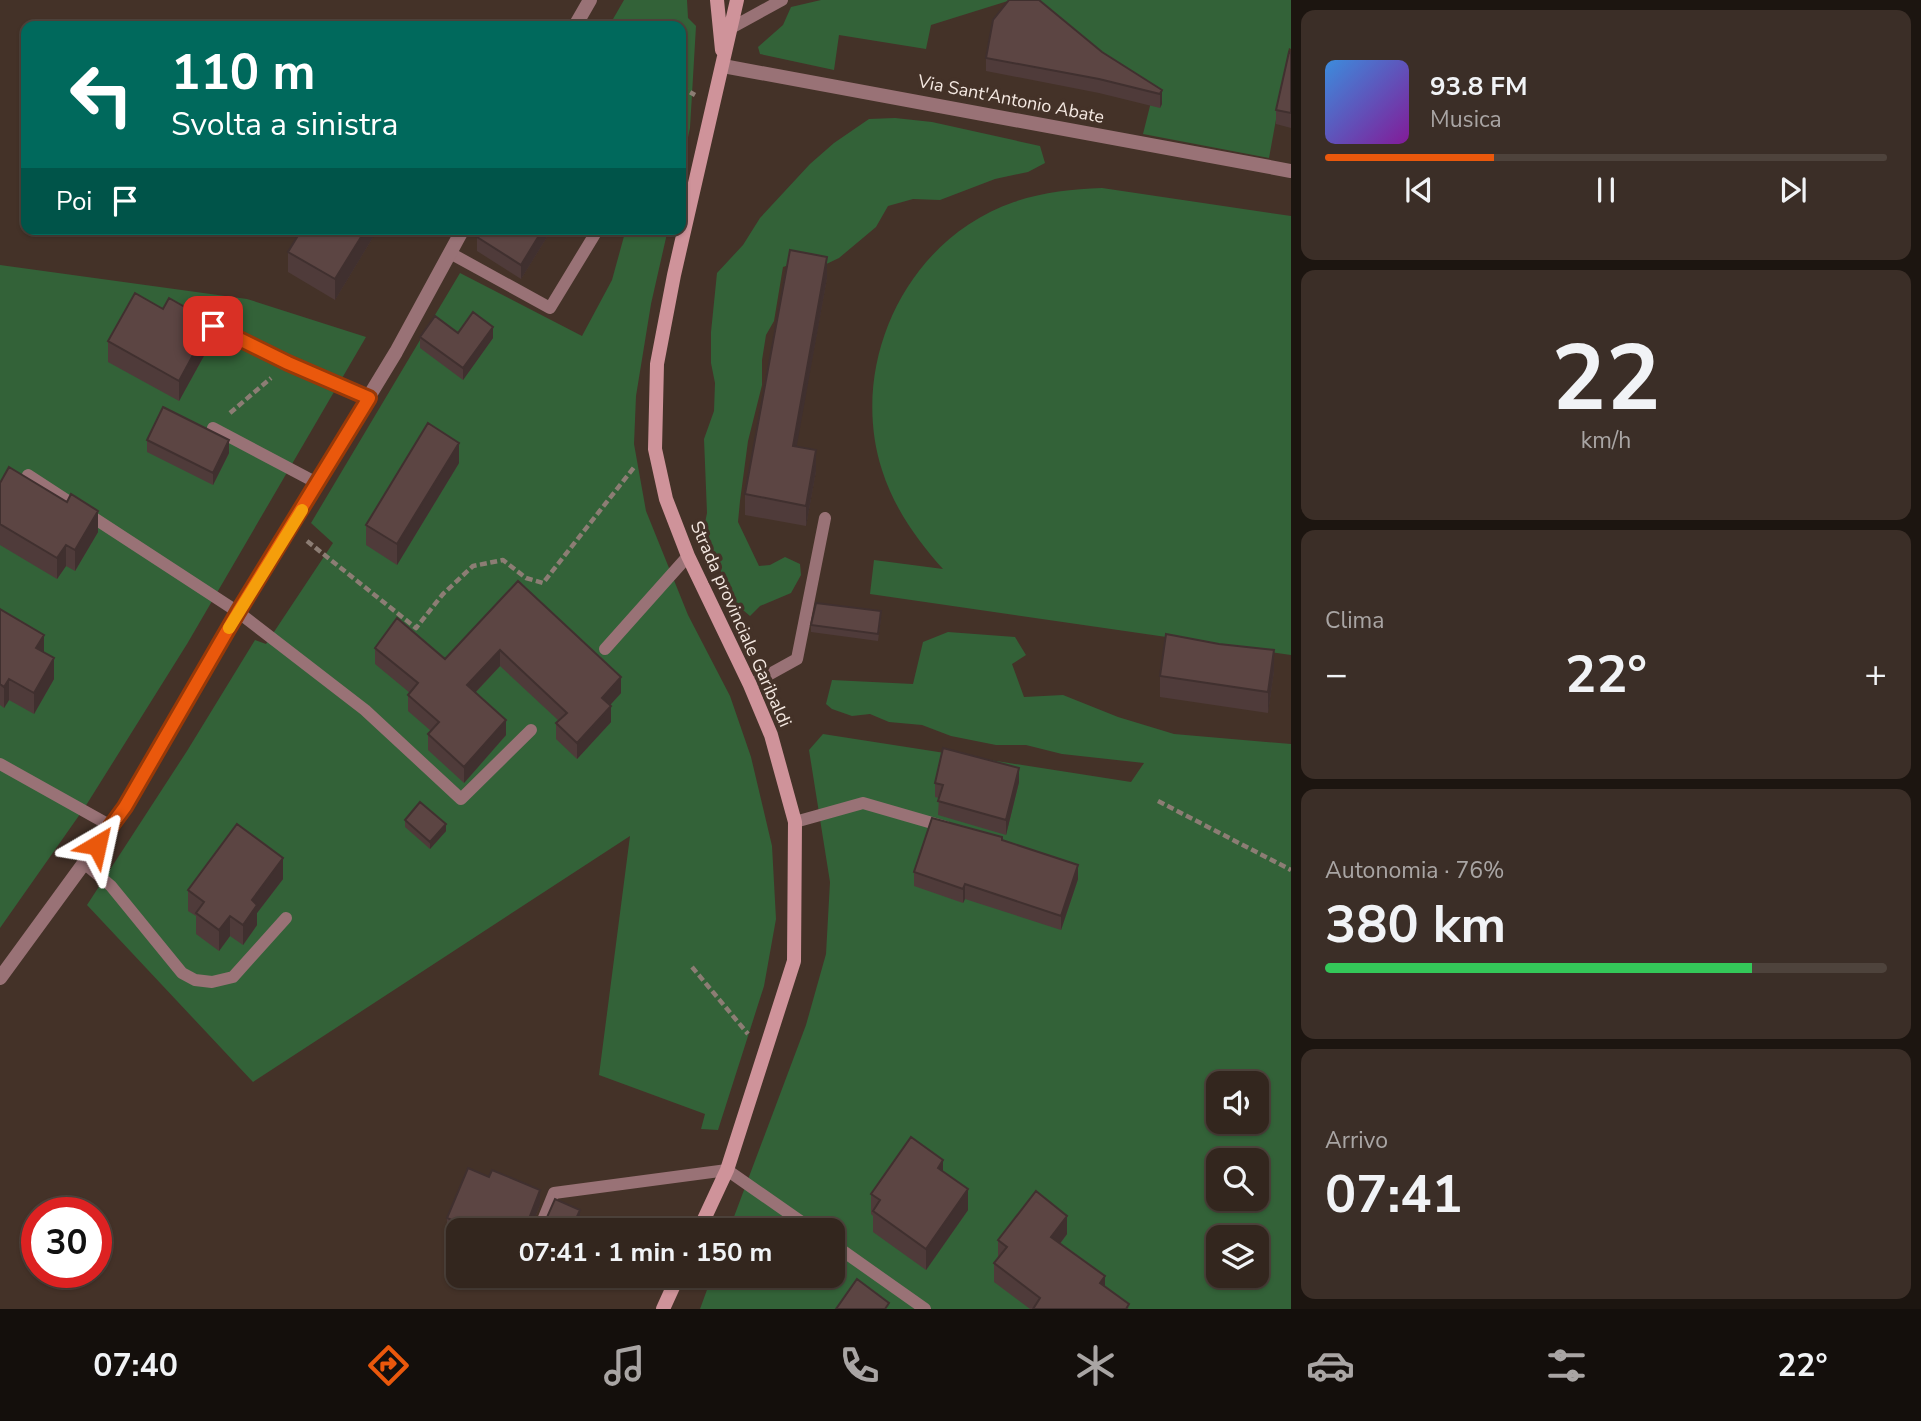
<!DOCTYPE html>
<html lang="it">
<meta charset="utf-8">
<style>
:root{--surface:#33261e;--page:#3b2e27;--text:#f1f3f6;--muted:#a9a5a4;--line:#4e433c;--accent:#ea580c}
body{margin:0;font-family:"Nunito Sans",sans-serif;background:var(--page);color:var(--text);height:100vh;display:flex;flex-direction:column;font-size:26px;white-space:nowrap}
*{box-sizing:border-box;margin:0}
p{font-size:23px;color:var(--muted)}
.icon{flex:none;width:38px;height:38px;fill:none;stroke:currentColor;stroke-width:2;stroke-linecap:round;stroke-linejoin:round}
.map{position:relative;flex:1;overflow:hidden}
.drawer{display:flex;flex-direction:column;gap:10px;padding:10px;background:#1c1510;width:630px}
.drawer>*{flex:none}
.banner{position:absolute;left:21px;top:21px;width:665px;height:214px;border-radius:14px;box-shadow:0 2px 5px #0004,0 0 0 2px var(--line);background:#00695c;color:#fff;overflow:hidden}
.tools{position:absolute;left:1206px;top:1071px;display:grid;gap:14px}
.tools a{display:grid;place-items:center;width:63px;height:63px;border-radius:14px;background:var(--surface);box-shadow:0 2px 5px #0004,0 0 0 2px var(--line);font-size:35px}
.speed{position:absolute;left:21px;top:1197px;display:flex;gap:14px;font-size:35px;font-weight:700;text-align:center}
.speed>*{display:grid;place-content:center;width:91px;height:91px;border-radius:50%;background:var(--surface);box-shadow:0 2px 5px #0004,0 0 0 2px var(--line);line-height:1}
.speed .limit{border:10px solid #d22;background:#fff;color:#111}
.pin{position:absolute;display:grid;place-items:center;width:60px;height:60px;color:#fff;margin:-30px;border-radius:14px;box-shadow:0 4px 10px #0006}
.me{position:absolute;width:77px;margin:-38px;rotate:36deg;stroke-linejoin:round;filter:drop-shadow(0 0 5px #0008)}
.turn{display:flex;align-items:center;gap:24px;height:147px;padding:0 35px;font-size:32px}
.turn .icon{width:91px;height:91px;stroke-width:2.5}
.turn b{display:block;font-size:49px;line-height:60px}
.then{display:flex;align-items:center;height:66px;padding:0 35px;background:#0003;gap:14px;font-size:26px}
.big{font-size:52px;font-weight:700;line-height:1.1}
.drawer .widget{flex:1;display:flex;flex-direction:column;justify-content:center;gap:10px;min-width:0;padding:0 24px;border-radius:14px;background:var(--page)}
.drawer .dial{align-items:center;gap:0}
.dial b{font-size:91px;line-height:1}
.song{display:flex;align-items:center;gap:21px}
.cover{width:84px;height:84px;border-radius:10px;background:linear-gradient(135deg,hsl(210 70% 55%),hsl(290 70% 35%))}
.played{height:7px;border-radius:4px;background:linear-gradient(90deg,var(--accent) 30%,var(--line) 30%)}
.keys{display:flex;justify-content:space-around;direction:ltr}
.heat{display:flex;justify-content:space-between;align-items:center;font-size:38px;direction:ltr}
.charge{height:10px;border-radius:5px;background:linear-gradient(90deg,#34c759 76%,var(--line) 0)}
.trip{position:absolute;left:446px;top:1218px;width:399px;height:70px;border-radius:14px;background:var(--surface);box-shadow:0 2px 5px #0004,0 0 0 2px var(--line);font-weight:700;line-height:70px;text-align:center}
.tab-bar{display:flex;height:112px;justify-content:space-around;align-items:center;background:#140f0c;color:var(--muted)}
.tab-bar .icon{width:49px;height:49px}
.tab-bar .on{color:var(--accent)}
.tab-bar b{font-size:32px;color:var(--text)}
main{display:flex;flex:1;min-height:0}
.map>svg:first-child{display:block}
.green{fill:#336238;fill-rule:evenodd}
.lines{fill:none;stroke-linecap:round;stroke-linejoin:round}
.path{stroke:#8c7d74;stroke-width:4.5;stroke-dasharray:7 3.5;stroke-linecap:butt}
.service{stroke:#997276;stroke-width:12}
.minor{stroke:#997276;stroke-width:14}
.secondary{stroke:#cf939a;stroke-width:14}
.wall{fill:#4f3b3a}
.shaded-wall{fill:#40302f}
.building{fill:#5c4543;stroke:#40302f;stroke-width:2}
.route-casing{stroke:#983908;stroke-width:18}
.route{stroke:#ea580c;stroke-width:12}
.slow{stroke:#f59e0b;stroke-width:12}
.labels{text-anchor:middle;dominant-baseline:central;stroke-width:7;stroke-linejoin:round;paint-order:stroke}
.street-label{font-size:18px;fill:#f4e8e1;stroke:#443228}
</style>
<main>
<div class="map">
<svg width="1291" height="1309" viewBox="0 0 1291 1309">
<rect width="100%" height="100%" fill="#443228"/>
<path class="green" d="M 624,0 L 687,0 L 688,18 L 696,26 L 690,128 L 681,170 L 681,26 L 609,26 Z
M 821,0 L 1011,0 L 931,25 L 926,49 L 839,35 L 834,70 L 760,54 L 758,47 L 783,25 L 791,7 Z
M 1034,0 L 1291,0 L 1291,49 L 1289,48 L 1269,158 L 1143,134 L 1153,94 Z
M 895,118 L 932,122 L 1040,146 L 1045,163 L 1028,172 L 995,179 L 940,200 L 913,199 L 888,206 L 876,227 L 839,258 L 820,267 L 795,263 L 783,267 L 774,321 L 766,335 L 762,360 L 762,385 L 748,441 L 740,501 L 738,522 L 759,566 L 770,565 L 785,557 L 800,564 L 801,575 L 791,593 L 760,606 L 750,616 L 730,599 L 720,569 L 703,533 L 707,513 L 704,439 L 714,411 L 715,383 L 711,363 L 711,332 L 717,273 L 743,245 L 760,218 L 810,164 L 834,143 L 869,119 Z
M 1102,188 L 1291,216 L 1291,655 L 870,594 L 874,560 L 943,569 C 917,540 894,508 882,470 C 848,364 906,239 1014,202 C 1043,192 1072,189 1102,188 Z
M 626,229 L 668,229 L 651,304 L 636,396 L 634,444 L 646,511 L 688,615 L 730,696 L 751,757 L 772,846 L 776,919 L 764,986 L 718,1130 L 701,1129 L 705,1114 L 599,1075 L 630,836 L 253,1082 L 87,905 L 187,751 L 255,640 L 266,644 L 333,543 L 311,523 L 460,273 L 582,336 L 612,280 Z
M 0,265 L 247,299 L 366,337 L 187,644 L 85,807 L 0,928 Z
M 948,632 L 1015,637 L 1026,655 L 1012,664 L 1024,697 L 1063,695 L 1118,717 L 1174,734 L 1291,744 L 1291,1309 L 700,1309 L 712,1276 L 833,1276 L 833,1230 L 729,1230 L 806,1025 L 826,954 L 830,882 L 809,750 L 823,734 L 1131,782 L 1144,763 L 1062,754 L 1026,745 L 996,745 L 951,736 L 922,725 L 889,722 L 870,714 L 852,716 L 832,709 L 826,704 L 832,680 L 913,684 L 923,642 ZM 1218,1083 L 1256,1083 L 1256,1122 L 1218,1122 ZM 1218,1160 L 1256,1160 L 1256,1199 L 1218,1199 ZM 1218,1237 L 1256,1237 L 1256,1276 L 1218,1276 Z"/>
<g class="lines">
<path class="path" d="M 681,87 L 695,95
M 230,413 L 271,378
M 307,541 L 416,628 L 443,594 L 473,566 L 503,560 L 526,578 L 543,583 L 635,466
M 1158,801 L 1291,870
M 692,967 L 748,1034"/>
<path class="service" d="M 731,28 L 782,0
M 450,253 L 550,308 L 598,229
M 213,326 L 288,363 L 369,398
M 213,428 L 317,483
M 28,475 L 238,612 L 365,710 L 461,799 L 531,730
M 605,649 L 688,556
M 750,685 L 797,659 L 825,518
M 0,764 L 111,826
M 795,822 L 863,803 L 946,827
M 84,863 L 111,886 L 182,973 L 195,980 L 212,982 L 233,977 L 286,918
M 539,1230 L 554,1193 L 727,1170 L 813,1230
M 833,1244 L 925,1309
M 519,1280 L 520,1276"/>
<path class="minor" d="M 575,26 L 590,0
M 723,66 L 1291,171
M 0,978 L 125,807 L 238,612 L 396,352 L 463,229"/>
<path class="secondary" d="M 717,0 L 722,50
M 699,1230 L 727,1170 L 794,961 L 795,822 L 771,735 L 750,685 L 688,556 L 666,499 L 655,449 L 657,364 L 674,275 L 737,0
M 663,1309 L 678,1276"/>
</g>
<path class="wall" d="M 1102,52 L 1162,90 L 1162,104 L 1160,108 L 1099,93 L 986,71 L 986,58 Z
M 1291,53 L 1291,128 L 1276,124 L 1276,110 Z
M 302,229 L 378,229 L 335,300 L 288,272 L 288,252 Z
M 552,229 L 521,279 L 477,251 L 477,237 Z
M 827,278 L 796,447 L 816,471 L 806,526 L 745,515 L 745,494 Z
M 163,309 L 211,343 L 179,401 L 108,362 L 108,341 Z
M 420,337 L 493,338 L 463,380 L 420,348 Z
M 147,440 L 229,453 L 213,485 L 147,452 Z
M 459,463 L 397,565 L 366,545 L 366,525 Z
M 0,483 L 98,532 L 75,571 L 66,566 L 57,579 L 0,545 Z
M 518,581 L 621,693 L 610,705 L 611,722 L 577,759 L 556,739 L 556,723 L 559,721 L 500,666 L 476,692 L 506,735 L 464,783 L 428,750 L 428,734 L 431,731 L 408,711 L 408,695 L 410,693 L 375,664 L 375,648 L 445,659 Z
M 0,609 L 44,653 L 54,679 L 34,714 L 9,700 L 4,708 L 0,705 Z
M 881,618 L 878,641 L 811,632 L 811,625 Z
M 1274,671 L 1268,713 L 1160,697 L 1160,676 Z
M 1019,782 L 1006,835 L 938,815 L 939,798 L 935,797 L 935,783 Z
M 405,820 L 446,831 L 430,849 L 405,827 Z
M 1002,840 L 1078,879 L 1061,930 L 965,899 L 963,903 L 914,886 L 914,872 Z
M 283,879 L 257,913 L 257,925 L 243,945 L 230,936 L 219,951 L 196,934 L 196,916 L 188,911 L 188,890 Z
M 943,1171 L 968,1210 L 926,1270 L 873,1232 L 873,1216 L 871,1214 L 871,1194 Z
M 540,1205 L 534,1221 L 536,1224 L 580,1225 L 577,1230 L 458,1230 L 458,1237 L 447,1232 L 447,1218 Z
M 1067,1234 L 1060,1244 L 1129,1309 L 1030,1309 L 994,1282 L 994,1263 L 998,1259 L 998,1240 Z"/>
<path class="shaded-wall" d="M 1162,90 L 1162,104 L 1160,108 L 1160,94 Z
M 366,229 L 378,229 L 335,300 L 335,279 Z
M 543,229 L 552,229 L 521,279 L 521,265 Z
M 827,257 L 827,278 L 793,467 L 793,446 Z
M 211,322 L 211,343 L 179,401 L 179,381 Z
M 493,327 L 493,338 L 463,380 L 463,368 Z
M 229,440 L 229,453 L 213,485 L 213,473 Z
M 459,443 L 459,463 L 397,565 L 397,544 Z
M 816,450 L 816,471 L 806,526 L 806,506 Z
M 98,511 L 98,532 L 75,571 L 75,550 Z
M 66,545 L 66,566 L 57,579 L 57,558 Z
M 44,635 L 44,656 L 36,648 Z
M 500,650 L 500,666 L 467,701 L 467,685 Z
M 1274,650 L 1274,671 L 1268,713 L 1268,692 Z
M 54,658 L 54,679 L 34,714 L 34,693 Z
M 621,677 L 621,693 L 602,714 L 602,698 Z
M 9,679 L 9,700 L 4,708 L 4,687 Z
M 611,706 L 611,722 L 577,759 L 577,743 Z
M 506,720 L 506,735 L 464,783 L 464,767 Z
M 1019,768 L 1019,782 L 1006,835 L 1006,820 Z
M 446,824 L 446,831 L 430,849 L 430,842 Z
M 283,858 L 283,879 L 257,913 L 257,925 L 243,945 L 243,925 L 252,900 Z
M 1078,865 L 1078,879 L 1061,930 L 1061,916 Z
M 965,884 L 965,899 L 963,903 L 963,889 Z
M 230,916 L 230,936 L 219,951 L 219,930 Z
M 943,1160 L 943,1181 L 938,1168 Z
M 968,1189 L 968,1210 L 926,1270 L 926,1249 Z
M 540,1190 L 540,1205 L 530,1230 L 530,1216 Z
M 580,1210 L 580,1225 L 577,1230 L 571,1230 Z
M 1067,1216 L 1067,1234 L 1051,1255 L 1051,1237 Z
M 1105,1276 L 1105,1294 L 1100,1283 Z"/>
<path class="building" d="M 1009,0 L 1039,0 L 1102,52 L 1162,90 L 1160,94 L 1099,79 L 986,58 L 993,20 Z
M 1289,52 L 1291,53 L 1291,113 L 1276,110 Z
M 302,229 L 366,229 L 335,279 L 288,252 Z
M 482,229 L 543,229 L 521,265 L 477,237 Z
M 790,250 L 827,257 L 793,446 L 816,450 L 806,506 L 745,494 Z
M 135,293 L 163,309 L 169,298 L 211,322 L 179,381 L 108,341 Z
M 473,312 L 493,327 L 463,368 L 420,337 L 435,316 L 458,333 Z
M 163,407 L 229,440 L 213,473 L 147,440 Z
M 428,423 L 459,443 L 397,544 L 366,525 Z
M 9,467 L 67,502 L 71,494 L 98,511 L 75,550 L 66,545 L 57,558 L 0,524 L 0,483 Z
M 518,581 L 621,677 L 602,698 L 611,706 L 577,743 L 556,723 L 567,713 L 500,650 L 467,685 L 506,720 L 464,767 L 428,734 L 439,722 L 408,695 L 418,683 L 375,648 L 397,618 L 445,659 Z
M 816,603 L 881,611 L 878,634 L 811,625 Z
M 0,609 L 44,635 L 36,648 L 54,658 L 34,693 L 9,679 L 4,687 L 0,684 Z
M 1166,634 L 1219,644 L 1274,650 L 1268,692 L 1160,676 Z
M 943,748 L 1019,768 L 1006,820 L 938,801 L 943,785 L 935,783 Z
M 420,802 L 446,824 L 430,842 L 405,820 Z
M 932,818 L 1002,837 L 1002,840 L 1078,865 L 1061,916 L 965,884 L 963,889 L 914,872 Z
M 237,824 L 283,858 L 252,900 L 257,905 L 243,925 L 230,916 L 219,930 L 196,913 L 204,902 L 188,890 Z
M 911,1137 L 943,1160 L 938,1168 L 968,1189 L 926,1249 L 873,1211 L 880,1200 L 871,1194 Z
M 468,1168 L 489,1177 L 492,1170 L 540,1190 L 530,1216 L 536,1224 L 545,1222 L 555,1199 L 580,1210 L 571,1230 L 476,1230 L 447,1218 Z
M 1036,1191 L 1067,1216 L 1051,1237 L 1105,1276 L 1100,1283 L 1129,1304 L 1126,1309 L 1033,1309 L 1040,1298 L 994,1263 L 1007,1247 L 998,1240 Z
M 857,1279 L 889,1303 L 885,1309 L 836,1309 Z"/>
<g class="lines">
<g class="route-casing">
<path id="route" d="M 97,845 L 125,807 L 238,612 L 369,398 L 288,363 L 213,326"/>
</g>
<use href="#route" class="route"/>
<path class="slow" d="M 229,628 L 302,510"/>
</g>
<g class="labels">
<g class="street-label">
<text transform="translate(1011 99) rotate(11)">Via Sant'Antonio Abate</text>
<text transform="translate(741 624) rotate(66)">Strada provinciale Garibaldi</text>
</g>
</g>
</svg>
<div class="tools">
<a><svg class="icon" aria-label="sound" viewBox="0 0 24 24"><path d="M4 9h4l5-4v14l-5-4H4zM17 9q2 3 0 6"/></svg></a>
<a><svg class="icon" aria-label="search" viewBox="0 0 24 24"><circle cx="10" cy="10" r="6"/><path d="M15 15l6 6"/></svg></a>
<a><svg class="icon" aria-label="layers" viewBox="0 0 24 24"><path d="M12 4l9 5-9 5-9-5zM3 14l9 5 9-5"/></svg></a>
</div>
<div class="speed"><div class="limit">30</div></div>
<div class="pin" style="left:213px;top:326px;background:#d93025"><svg class="icon" aria-label="arrive" viewBox="0 0 24 24"><path d="M6 21V4h12l-3 4 3 4H6"/></svg></div>
<svg class="me" style="left:97px;top:845px" viewBox="-20 -20 40 40"><path d="M0-17L14 15 0 8-14 15z" fill="#ea580c" stroke="#fff" stroke-width="4"/></svg>
<div class="trip">07:41 · 1 min · 150 m</div>
<div class="banner">
<div class="turn"><svg class="icon" aria-label="left" viewBox="0 0 24 24"><path d="M17 20v-9H6M10 6l-5 5 5 5"/></svg><div><b>110 m</b>Svolta a sinistra</div></div>
<div class="then">Poi<svg class="icon" aria-label="arrive" viewBox="0 0 24 24"><path d="M6 21V4h12l-3 4 3 4H6"/></svg></div>
</div>
</div>
<section class="drawer">
<div class="widget">
<div class="song"><i class="cover"></i><div><b>93.8 FM</b><p>Musica</p></div></div>
<div class="played"></div>
<div class="keys"><svg class="icon" aria-label="previous" viewBox="0 0 24 24"><path d="M18 5L8 12l10 7zM5 5v14"/></svg><svg class="icon" aria-label="pause" viewBox="0 0 24 24"><path d="M8 5v14M16 5v14"/></svg><svg class="icon" aria-label="next" viewBox="0 0 24 24"><path d="M6 5l10 7-10 7zM19 5v14"/></svg></div>
</div>
<div class="widget dial"><b>22</b><p>km/h</p></div>
<div class="widget"><p>Clima</p>
<div class="heat"><a>−</a><b class="big">22°</b><a>+</a></div>
</div>
<div class="widget"><p>Autonomia · 76%</p><b class="big">380 km</b><div class="charge"></div></div>
<div class="widget"><p>Arrivo</p><b class="big">07:41</b></div>
</section>
</main>
<nav class="tab-bar">
<b>07:40</b>
<svg class="icon on" aria-label="directions" viewBox="0 0 24 24"><path d="M12 3l9 9-9 9-9-9zM9 14v-3h6M13 9l2 2-2 2"/></svg>
<svg class="icon" aria-label="music" viewBox="0 0 24 24"><path d="M9 18V5l10-2v13"/><circle cx="6" cy="18" r="3"/><circle cx="16" cy="16" r="3"/></svg>
<svg class="icon" aria-label="phone" viewBox="0 0 24 24"><path d="M5 4h4l2 5-3 2q2 4 5 5l2-3 5 2v4C11 20 4 13 5 4z"/></svg>
<svg class="icon" aria-label="climate" viewBox="0 0 24 24"><path d="M12 3v18M4 7l16 10M4 17L20 7"/></svg>
<svg class="icon" aria-label="car" viewBox="0 0 24 24"><path d="M5 17H2v-5l4-1 3-4h7l3 4 3 1v5h-3M9 17h6M6 11h13"/><circle cx="7" cy="17" r="2"/><circle cx="17" cy="17" r="2"/></svg>
<svg class="icon" aria-label="filters" viewBox="0 0 24 24"><path d="M4 7h16M4 17h16"/><circle cx="9" cy="7" r="2"/><circle cx="15" cy="17" r="2"/></svg>
<b>22°</b>
</nav>
